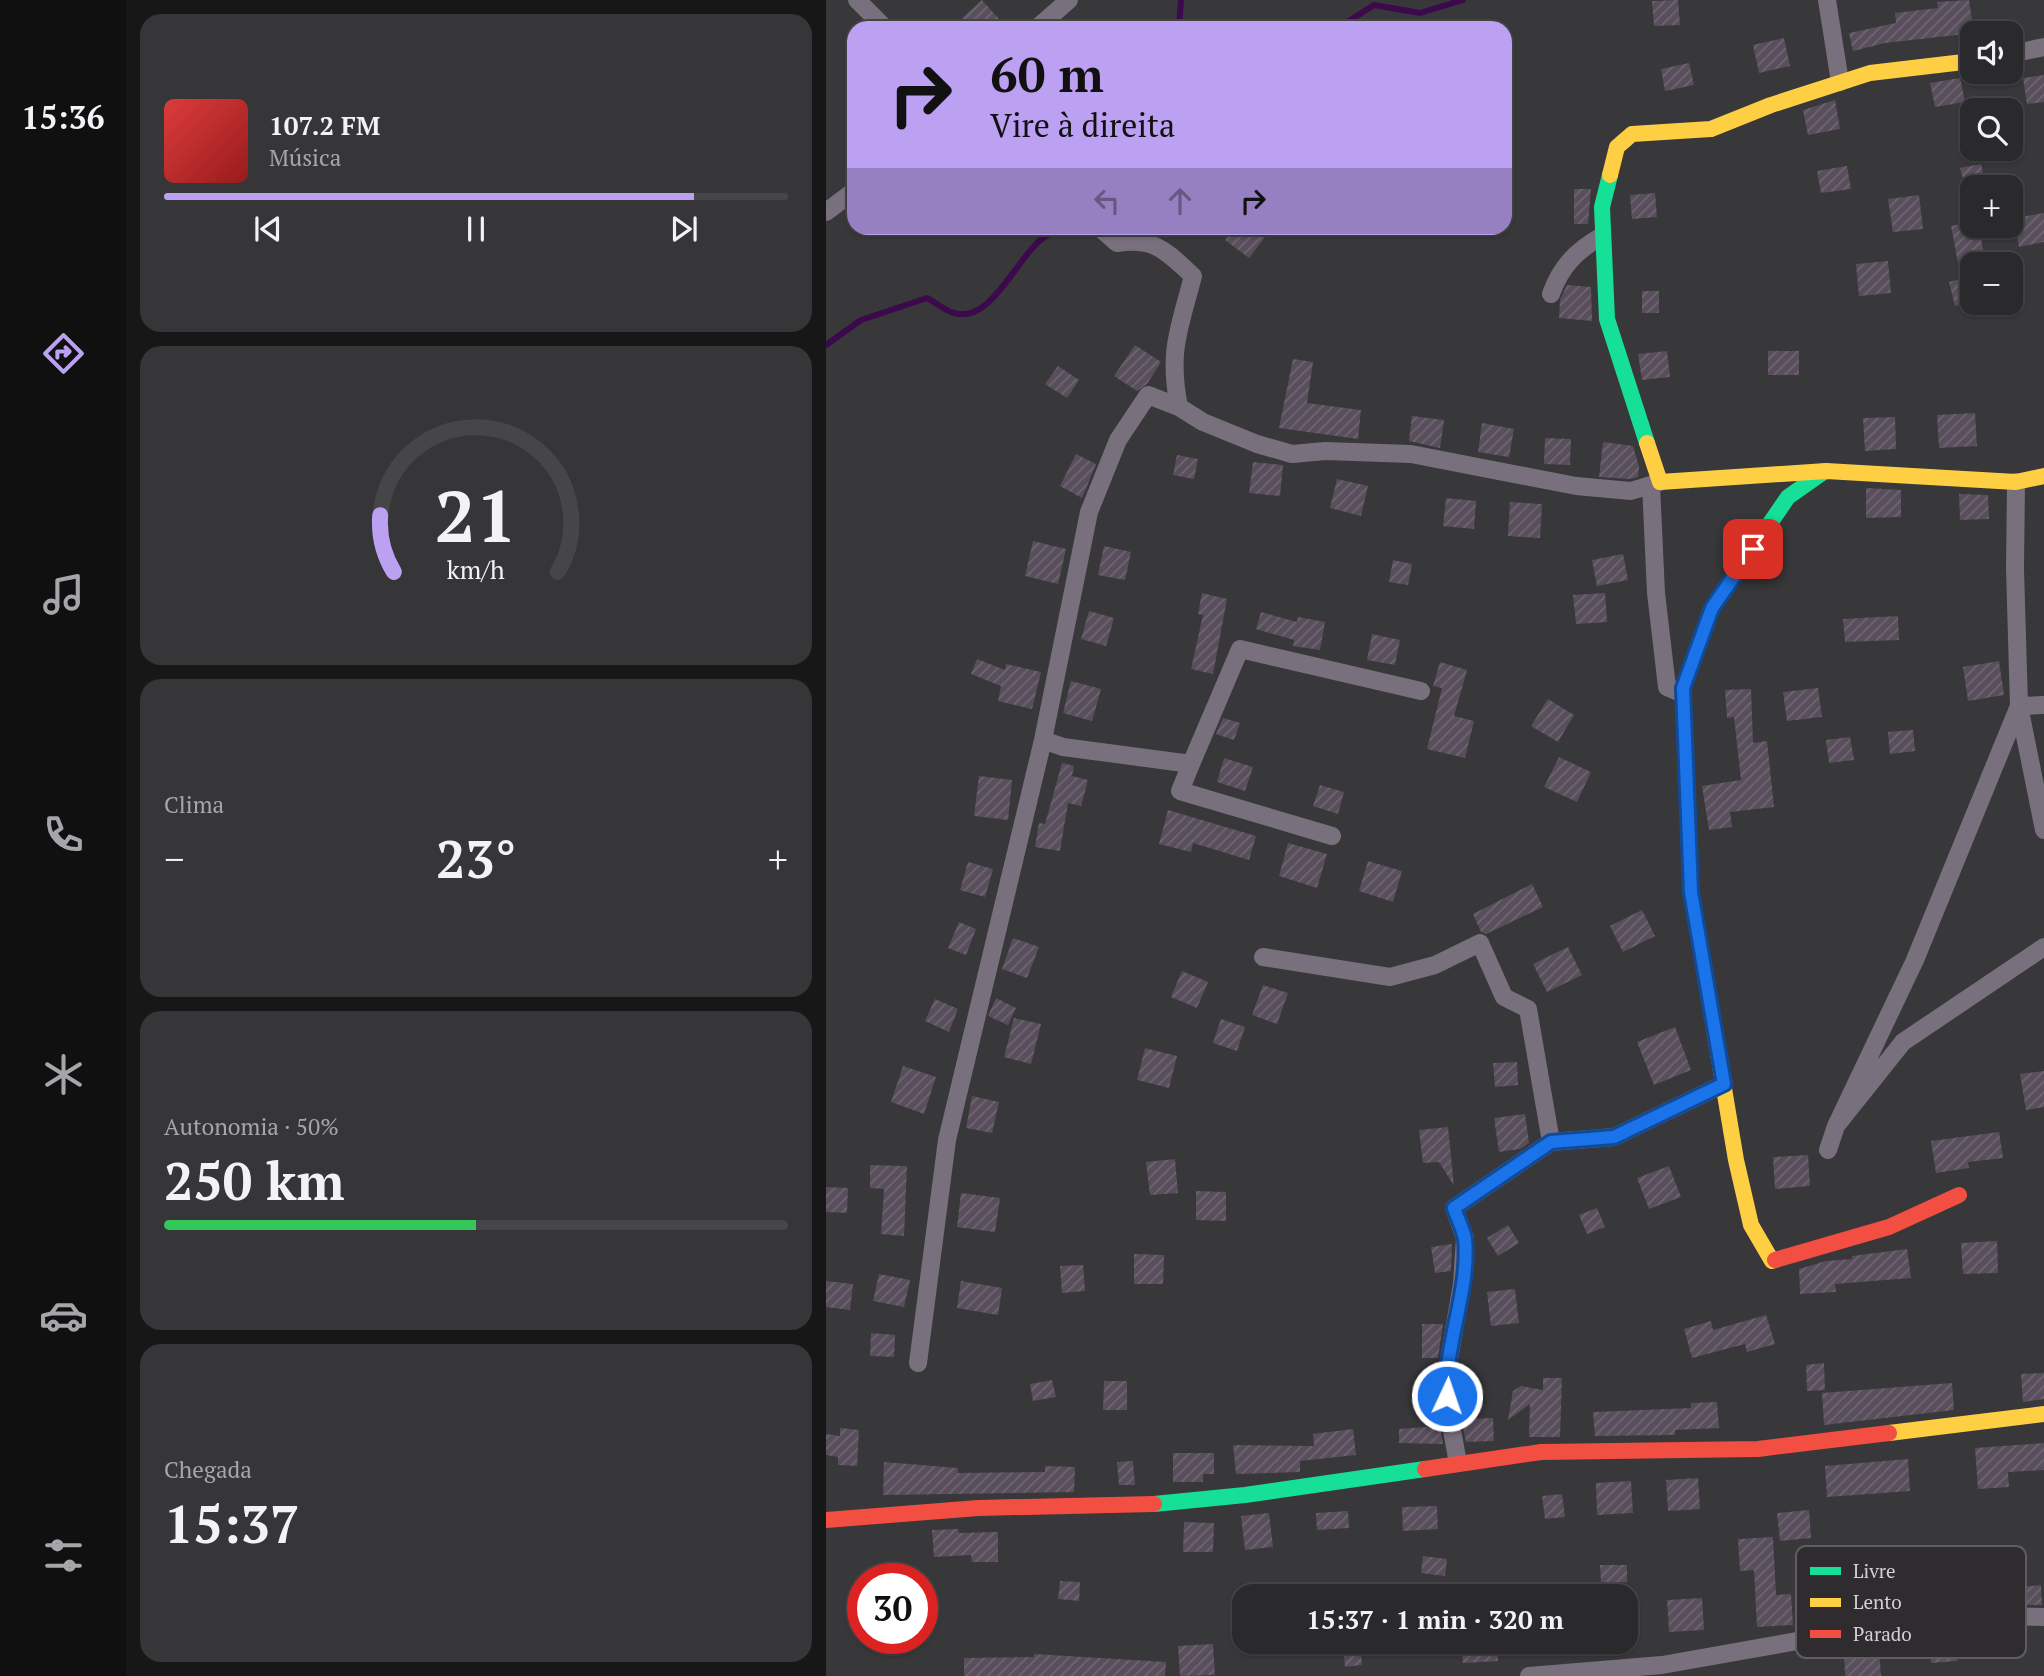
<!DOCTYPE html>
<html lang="pt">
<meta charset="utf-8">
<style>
:root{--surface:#2a292b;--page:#363537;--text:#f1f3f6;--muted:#a5a6a9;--line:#464547;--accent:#bca0f2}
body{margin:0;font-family:"PT Serif",serif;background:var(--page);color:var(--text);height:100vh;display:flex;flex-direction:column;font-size:26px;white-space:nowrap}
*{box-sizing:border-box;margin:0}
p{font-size:23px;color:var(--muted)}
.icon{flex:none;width:38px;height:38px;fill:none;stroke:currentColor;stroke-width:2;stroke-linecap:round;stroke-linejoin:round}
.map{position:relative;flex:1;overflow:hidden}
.side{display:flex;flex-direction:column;gap:14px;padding:14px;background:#171718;width:700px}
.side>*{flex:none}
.banner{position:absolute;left:21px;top:21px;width:665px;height:214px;border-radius:21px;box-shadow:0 2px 5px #0004,0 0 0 2px var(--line);background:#bca0f2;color:#111;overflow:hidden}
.tools{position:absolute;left:1134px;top:21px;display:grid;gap:14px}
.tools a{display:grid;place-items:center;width:63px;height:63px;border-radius:14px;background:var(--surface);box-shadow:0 2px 5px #0004,0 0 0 2px var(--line);font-size:35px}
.speed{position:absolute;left:21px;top:1563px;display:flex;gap:14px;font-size:35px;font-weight:700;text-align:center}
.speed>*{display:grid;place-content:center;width:91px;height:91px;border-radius:50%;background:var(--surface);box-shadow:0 2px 5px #0004,0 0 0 2px var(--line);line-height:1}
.speed .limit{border:10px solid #d22;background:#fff;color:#111}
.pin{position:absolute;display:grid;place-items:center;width:60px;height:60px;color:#fff;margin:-30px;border-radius:14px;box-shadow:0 4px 10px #0006}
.me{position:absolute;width:77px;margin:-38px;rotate:3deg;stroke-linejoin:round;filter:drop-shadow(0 0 5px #0008)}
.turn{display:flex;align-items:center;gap:24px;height:147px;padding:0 28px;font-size:32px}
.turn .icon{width:91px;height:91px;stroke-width:2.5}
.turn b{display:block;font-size:49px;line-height:60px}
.lanes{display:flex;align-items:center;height:66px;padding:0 28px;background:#0003;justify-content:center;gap:35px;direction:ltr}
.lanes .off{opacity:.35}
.big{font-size:52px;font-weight:700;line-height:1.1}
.side .card{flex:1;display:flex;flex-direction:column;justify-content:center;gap:10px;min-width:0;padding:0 24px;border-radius:21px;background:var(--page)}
.side .dial{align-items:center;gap:0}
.dial svg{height:182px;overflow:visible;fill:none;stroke:var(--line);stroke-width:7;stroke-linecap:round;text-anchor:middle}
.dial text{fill:var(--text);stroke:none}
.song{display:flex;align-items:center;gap:21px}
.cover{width:84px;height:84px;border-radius:10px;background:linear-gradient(135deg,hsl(0 70% 55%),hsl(0 70% 35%))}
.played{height:7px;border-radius:4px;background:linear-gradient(90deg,var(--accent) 85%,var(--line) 85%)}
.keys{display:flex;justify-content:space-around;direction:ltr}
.heat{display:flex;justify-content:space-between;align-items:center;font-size:38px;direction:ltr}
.charge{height:10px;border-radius:5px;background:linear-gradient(90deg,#34c759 50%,var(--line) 0)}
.trip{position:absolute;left:406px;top:1584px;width:406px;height:70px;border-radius:21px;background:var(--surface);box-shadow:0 2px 5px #0004,0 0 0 2px var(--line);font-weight:700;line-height:70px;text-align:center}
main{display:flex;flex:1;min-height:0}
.dock{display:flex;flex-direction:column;width:126px;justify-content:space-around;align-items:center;background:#111011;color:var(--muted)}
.dock .icon{width:49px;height:49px}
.dock .selected{color:var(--accent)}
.dock b{font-size:32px;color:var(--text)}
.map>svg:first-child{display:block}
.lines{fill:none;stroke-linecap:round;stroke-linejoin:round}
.stream{stroke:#3b094c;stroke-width:6}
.building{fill:url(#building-hatch)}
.street{stroke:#79707e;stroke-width:18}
.fast{stroke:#16e098;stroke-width:16}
.slow{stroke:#ffcf43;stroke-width:16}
.jam{stroke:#f24e42;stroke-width:16}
.route-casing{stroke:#114b97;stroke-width:18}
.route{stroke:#1a73e8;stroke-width:12}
.key{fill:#2f2c30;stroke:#605d61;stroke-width:2}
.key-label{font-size:19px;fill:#d2d0d3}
</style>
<main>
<nav class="dock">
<b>15:36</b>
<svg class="icon selected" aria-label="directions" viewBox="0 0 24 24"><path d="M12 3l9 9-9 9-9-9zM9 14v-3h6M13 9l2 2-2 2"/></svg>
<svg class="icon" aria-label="music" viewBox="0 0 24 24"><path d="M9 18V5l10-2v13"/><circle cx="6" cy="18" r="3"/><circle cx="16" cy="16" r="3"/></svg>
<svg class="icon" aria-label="phone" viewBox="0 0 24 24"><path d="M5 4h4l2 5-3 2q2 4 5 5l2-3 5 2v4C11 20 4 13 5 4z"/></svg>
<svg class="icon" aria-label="climate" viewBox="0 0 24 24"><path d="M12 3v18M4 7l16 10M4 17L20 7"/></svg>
<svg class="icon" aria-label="car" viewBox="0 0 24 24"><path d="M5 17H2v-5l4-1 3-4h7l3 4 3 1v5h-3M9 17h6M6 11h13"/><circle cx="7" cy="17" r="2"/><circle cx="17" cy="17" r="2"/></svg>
<svg class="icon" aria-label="filters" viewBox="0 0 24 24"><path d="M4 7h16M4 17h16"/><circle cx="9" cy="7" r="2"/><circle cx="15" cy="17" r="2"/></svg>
</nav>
<section class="side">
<div class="card">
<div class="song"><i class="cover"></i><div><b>107.2 FM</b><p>Música</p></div></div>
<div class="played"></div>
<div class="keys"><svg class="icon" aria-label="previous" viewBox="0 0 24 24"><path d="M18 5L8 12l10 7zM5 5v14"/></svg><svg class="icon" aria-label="pause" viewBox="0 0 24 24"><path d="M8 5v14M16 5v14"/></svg><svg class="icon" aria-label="next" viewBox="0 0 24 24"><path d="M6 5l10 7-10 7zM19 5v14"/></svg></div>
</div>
<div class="card dial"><svg viewBox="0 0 100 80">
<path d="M14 69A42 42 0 1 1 86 69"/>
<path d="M14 69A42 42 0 0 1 8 44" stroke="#bca0f2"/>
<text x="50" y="56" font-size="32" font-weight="700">21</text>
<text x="50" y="72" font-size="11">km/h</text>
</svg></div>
<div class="card"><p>Clima</p>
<div class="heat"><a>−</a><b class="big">23°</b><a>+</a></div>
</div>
<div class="card"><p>Autonomia · 50%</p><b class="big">250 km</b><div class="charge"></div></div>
<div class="card"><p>Chegada</p><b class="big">15:37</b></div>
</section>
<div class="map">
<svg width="1218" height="1676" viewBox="0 0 1218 1676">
<defs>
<pattern id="building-hatch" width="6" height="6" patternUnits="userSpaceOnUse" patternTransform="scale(1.75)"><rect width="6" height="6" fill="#584e5c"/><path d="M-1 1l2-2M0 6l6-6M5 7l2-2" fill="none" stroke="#6f6672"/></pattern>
</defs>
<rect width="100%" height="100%" fill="#383739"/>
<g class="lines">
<path class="stream" d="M 353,28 L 355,0
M 512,28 L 548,5 L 594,13 L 637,0
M 0,345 L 35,320 L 101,298 C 109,302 117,309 125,312 C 166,329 193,249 222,235 C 237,228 255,229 271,228"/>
</g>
<path class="building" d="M 156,0 L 181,28 L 125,28 Z
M 852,0 L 854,25 L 828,26 L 826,1 Z
M 1143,0 L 1148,33 L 1059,43 L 1027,51 L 1023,33 L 1070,23 L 1069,13 L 1112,8 L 1111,2 Z
M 958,38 L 964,66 L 933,73 L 927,45 Z
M 863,63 L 868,85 L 839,91 L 835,69 Z
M 1218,75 L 1218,102 L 1201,104 L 1197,78 Z
M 1134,78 L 1139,102 L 1109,107 L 1104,83 Z
M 1009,100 L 1014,129 L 982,135 L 977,110 Z
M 1155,164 L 1159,181 L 1139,186 L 1134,168 Z
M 1021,166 L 1025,189 L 995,193 L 991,171 Z
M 748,189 L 765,189 L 762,224 L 748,224 Z
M 829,193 L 831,217 L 806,219 L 804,195 Z
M 1093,195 L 1097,229 L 1067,232 L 1062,199 Z
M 1218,213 L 1218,242 L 1193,247 L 1188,218 Z
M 1146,222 L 1146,226 L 1153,226 L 1157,250 L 1146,252 L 1146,302 L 1129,306 L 1123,282 L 1135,279 L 1125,226 Z
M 409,228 L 446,228 L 423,258 L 399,240 Z
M 1062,261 L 1065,293 L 1033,296 L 1030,264 Z
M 741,285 L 765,287 L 766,321 L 733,318 L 734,300 Z
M 816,291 L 833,291 L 833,313 L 816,313 Z
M 309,345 L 335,362 L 321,384 L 311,391 L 288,376 Z
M 841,351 L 844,377 L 816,380 L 812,354 Z
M 942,351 L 973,351 L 973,375 L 942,375 Z
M 467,359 L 487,362 L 481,403 L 535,410 L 532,439 L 453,428 Z
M 232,366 L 253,380 L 241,398 L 219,384 Z
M 1149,413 L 1151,446 L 1113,448 L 1111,415 Z
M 586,416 L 618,420 L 614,448 L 583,441 Z
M 1069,417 L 1070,449 L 1039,451 L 1037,418 Z
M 656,423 L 688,429 L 683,457 L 652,452 Z
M 719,438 L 745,439 L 744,465 L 718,464 Z
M 777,442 L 807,446 L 813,467 L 812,477 L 804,479 L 773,477 Z
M 250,454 L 270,464 L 256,498 L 234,486 Z
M 351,455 L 372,459 L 368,479 L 347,475 Z
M 427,462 L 457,465 L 454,496 L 423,493 Z
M 511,479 L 542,486 L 535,516 L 504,508 Z
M 1040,488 L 1075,490 L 1075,517 L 1040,518 Z
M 1133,494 L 1162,495 L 1163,519 L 1134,520 Z
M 620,498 L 650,501 L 648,529 L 617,526 Z
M 684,502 L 716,504 L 714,538 L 682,536 Z
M 207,541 L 240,549 L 232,584 L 199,576 Z
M 278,546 L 305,552 L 299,580 L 272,575 Z
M 797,554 L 802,580 L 771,586 L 766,560 Z
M 567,560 L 586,564 L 582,585 L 563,582 Z
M 376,593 L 401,599 L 387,674 L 365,669 L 377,615 L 372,614 Z
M 779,593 L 781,622 L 750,624 L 747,595 Z
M 263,611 L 288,618 L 280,646 L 255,639 Z
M 435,612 L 471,622 L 472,617 L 499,622 L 494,650 L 467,646 L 468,640 L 430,629 Z
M 1072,616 L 1073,640 L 1019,642 L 1017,619 Z
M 546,634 L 574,640 L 569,665 L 541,660 Z
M 151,659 L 179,670 L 180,664 L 215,672 L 206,709 L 172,701 L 175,686 L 145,674 Z
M 1173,661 L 1178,695 L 1142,701 L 1137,667 Z
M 614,662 L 641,670 L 628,716 L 648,721 L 639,758 L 601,749 L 616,688 L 607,686 Z
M 245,681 L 275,689 L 266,721 L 237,713 Z
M 992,688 L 996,717 L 961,721 L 957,692 Z
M 925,689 L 927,743 L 941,741 L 948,807 L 904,812 L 906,827 L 883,830 L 876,786 L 915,780 L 908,717 L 901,718 L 899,690 Z
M 722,699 L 748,715 L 732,742 L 705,726 Z
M 397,718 L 414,723 L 408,740 L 390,734 Z
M 1087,730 L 1089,751 L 1064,754 L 1062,732 Z
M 1024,737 L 1028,760 L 1003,763 L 1000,740 Z
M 733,757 L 765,772 L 751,802 L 718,787 Z
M 398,758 L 427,767 L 419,791 L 391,782 Z
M 236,763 L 248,766 L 246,776 L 262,780 L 255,806 L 242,803 L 234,851 L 209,847 L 213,823 L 219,824 Z
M 153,776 L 186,780 L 182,820 L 148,816 Z
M 494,785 L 518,792 L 512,814 L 487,806 Z
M 342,810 L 430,836 L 423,860 L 367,843 L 365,852 L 333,844 Z
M 462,843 L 501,854 L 491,888 L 453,876 Z
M 542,861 L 576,871 L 567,902 L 533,891 Z
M 142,862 L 167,869 L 159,897 L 134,890 Z
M 706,884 L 717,907 L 660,934 L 655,932 L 647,914 Z
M 816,910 L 829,936 L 797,952 L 784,926 Z
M 133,922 L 150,929 L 140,955 L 122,948 Z
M 187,938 L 213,947 L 201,978 L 176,969 Z
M 742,947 L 756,975 L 721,992 L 707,964 Z
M 356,971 L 382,982 L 371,1008 L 345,997 Z
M 437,985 L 462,993 L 451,1024 L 426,1015 Z
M 170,998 L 190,1008 L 182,1025 L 162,1016 Z
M 109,999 L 132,1009 L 123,1032 L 99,1021 Z
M 188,1018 L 215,1024 L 205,1064 L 178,1057 Z
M 395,1019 L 419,1027 L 411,1051 L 387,1043 Z
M 849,1027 L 865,1070 L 828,1085 L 811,1042 Z
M 319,1048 L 351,1056 L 343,1088 L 311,1080 Z
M 691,1062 L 692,1085 L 669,1087 L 667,1063 Z
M 77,1066 L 110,1077 L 98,1114 L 65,1102 Z
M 1218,1071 L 1218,1107 L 1200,1110 L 1194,1074 Z
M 146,1096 L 173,1102 L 166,1133 L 140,1128 Z
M 699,1114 L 703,1143 L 694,1149 L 673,1152 L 668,1118 Z
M 622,1127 L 628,1186 L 613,1162 L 597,1163 L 593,1130 Z
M 1173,1132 L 1177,1158 L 1142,1162 L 1143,1168 L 1110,1173 L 1105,1141 Z
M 982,1155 L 984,1186 L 949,1189 L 947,1157 Z
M 349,1159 L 352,1193 L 324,1195 L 320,1162 Z
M 44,1165 L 81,1166 L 78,1236 L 55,1234 L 58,1189 L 44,1188 Z
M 843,1166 L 855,1197 L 823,1209 L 811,1178 Z
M 0,1187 L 22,1188 L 21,1213 L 0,1212 Z
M 370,1191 L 400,1192 L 400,1221 L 370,1220 Z
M 135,1193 L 174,1198 L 169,1232 L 131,1227 Z
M 771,1208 L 779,1227 L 761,1234 L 753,1215 Z
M 682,1225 L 693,1243 L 672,1256 L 661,1238 Z
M 1171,1241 L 1172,1273 L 1137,1274 L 1135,1243 Z
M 626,1244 L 625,1271 L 609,1273 L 605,1247 Z
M 1081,1249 L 1085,1278 L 1009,1284 L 1010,1292 L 974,1294 L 973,1269 L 1000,1261 L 1026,1259 L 1026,1256 Z
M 308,1254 L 338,1255 L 337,1284 L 308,1284 Z
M 257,1265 L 259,1291 L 236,1293 L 234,1266 Z
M 53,1274 L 84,1280 L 78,1307 L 47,1301 Z
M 0,1281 L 27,1284 L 24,1310 L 0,1307 Z
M 135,1281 L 176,1288 L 172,1315 L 131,1308 Z
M 689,1289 L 693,1323 L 665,1326 L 661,1292 Z
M 940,1315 L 949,1344 L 921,1352 L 919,1344 L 866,1358 L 858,1329 L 885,1321 L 887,1330 Z
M 596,1324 L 617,1324 L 612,1358 L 596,1358 Z
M 45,1333 L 69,1335 L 68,1357 L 44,1356 Z
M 998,1363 L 999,1390 L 981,1391 L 980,1365 Z
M 1218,1373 L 1218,1399 L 1197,1402 L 1195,1374 Z
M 717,1378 L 736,1378 L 734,1437 L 703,1437 L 704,1404 L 682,1420 L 687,1391 L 695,1386 L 717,1390 Z
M 226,1380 L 230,1397 L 207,1401 L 204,1384 Z
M 278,1381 L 301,1381 L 301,1410 L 277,1410 Z
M 1126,1383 L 1128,1410 L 998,1425 L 996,1393 Z
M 891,1402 L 893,1428 L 849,1430 L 849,1435 L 769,1436 L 767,1412 L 865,1408 L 865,1403 Z
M 667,1418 L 668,1441 L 640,1442 L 636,1424 L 641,1424 L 641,1419 Z
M 614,1426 L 617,1444 L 573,1443 L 573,1429 Z
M 14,1428 L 33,1430 L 31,1466 L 12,1465 L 12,1457 L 0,1455 L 0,1434 L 14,1436 Z
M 527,1429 L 530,1455 L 474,1461 L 474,1472 L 410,1474 L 407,1445 L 488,1446 L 487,1434 Z
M 1218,1443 L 1218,1470 L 1182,1472 L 1183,1487 L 1152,1489 L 1149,1448 Z
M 347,1453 L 388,1453 L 388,1474 L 377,1474 L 377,1482 L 347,1482 Z
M 1082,1459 L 1084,1491 L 1001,1497 L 999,1466 Z
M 307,1461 L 309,1485 L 293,1485 L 291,1462 Z
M 58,1462 L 132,1468 L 132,1473 L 219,1472 L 219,1466 L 249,1467 L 248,1492 L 57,1495 Z
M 872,1478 L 874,1509 L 842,1511 L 840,1480 Z
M 805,1481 L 807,1513 L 771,1515 L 770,1483 Z
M 736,1494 L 739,1517 L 719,1519 L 716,1496 Z
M 611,1506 L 612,1529 L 577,1531 L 576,1507 Z
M 983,1510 L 985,1538 L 954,1541 L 951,1513 Z
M 522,1511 L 523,1528 L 491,1530 L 490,1513 Z
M 443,1513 L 447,1547 L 419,1550 L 415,1516 Z
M 358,1522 L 388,1523 L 387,1552 L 357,1552 Z
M 132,1529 L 133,1533 L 172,1532 L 172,1562 L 146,1562 L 145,1555 L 108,1557 L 106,1530 Z
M 947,1537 L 950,1595 L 965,1594 L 967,1625 L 931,1627 L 928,1570 L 914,1571 L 912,1539 Z
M 597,1556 L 621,1559 L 619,1576 L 595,1573 Z
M 774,1565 L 801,1565 L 801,1582 L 775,1582 Z
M 234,1581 L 254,1582 L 253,1601 L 232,1599 Z
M 1215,1585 L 1216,1605 L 1186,1605 L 1185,1588 Z
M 876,1598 L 878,1630 L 843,1632 L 841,1600 Z
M 534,1642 L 536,1665 L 519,1667 L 517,1643 Z
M 635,1642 L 671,1642 L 672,1661 L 637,1663 Z
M 1130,1643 L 1131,1661 L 1105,1663 L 1104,1644 Z
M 387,1644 L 389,1675 L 354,1676 L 352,1646 Z
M 1053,1648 L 1055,1676 L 1019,1676 L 1018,1650 Z
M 208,1654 L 340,1662 L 339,1676 L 138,1676 L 138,1658 L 208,1657 Z"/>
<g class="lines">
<path class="street" d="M 31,0 L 59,28
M 1001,0 L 1014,82
M 211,28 L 243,0
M 1185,54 L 1218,47
M 0,212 L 28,191
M 274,228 L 291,243 C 329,237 341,252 367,276 C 353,330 342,351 353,407 L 377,422 L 431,444 L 466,454 L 499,451 L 585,454 L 750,486 L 805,491 L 834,482
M 725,294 C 735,266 751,250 776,236
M 1190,482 L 1189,569 L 1193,706 L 1218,830
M 825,485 L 830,593 L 841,687 L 857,694
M 217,740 L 263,512 L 292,440 L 322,395 L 353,407
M 365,764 L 414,649 L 595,691
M 437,957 L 564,977 L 609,965 L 654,943 L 678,997 L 702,1009 L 725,1142
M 1010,1126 L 1089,960 L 1193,706 L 1218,705
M 1002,1150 L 1010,1126 L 1077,1042 L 1218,947
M 92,1363 L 121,1140 L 217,740 L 237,747 L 365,764 L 354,791 L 506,836
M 632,1463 L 623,1414 L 620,1377 L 636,1284 L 639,1238 L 628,1208 L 725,1142 L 788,1137 L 898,1084
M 703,1676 L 836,1665 L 1118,1615 L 1218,1617"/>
<path class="fast" d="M 784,175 L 776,207 L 781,319 L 821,443
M 860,767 L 857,688 L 886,608 L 962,497 L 999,471
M 328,1504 L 419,1495 L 599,1469"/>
<path class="slow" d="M 784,175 L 791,147 L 806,134 L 885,129 L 945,105 L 1044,73 L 1146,61
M 821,443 L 834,482 L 1000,471 L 1190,482 L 1218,476
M 860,767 L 865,892 L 910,1160 L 925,1225 L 946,1261 L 949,1260
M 1063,1433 L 1218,1414"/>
<path class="jam" d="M 949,1260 L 1063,1227 L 1133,1195
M 599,1469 L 715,1452 L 932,1449 L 1063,1433
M 0,1520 L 152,1508 L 328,1504"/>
</g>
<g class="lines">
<g class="route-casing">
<path id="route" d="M 621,1396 C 618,1344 644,1291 639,1239 C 637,1229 631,1217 628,1208 L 725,1142 L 788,1137 L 898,1084 L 865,892 L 857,688 L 886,608 L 927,549"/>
</g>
<use href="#route" class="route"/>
</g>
<rect x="970" y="1546" width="230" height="112" rx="10" class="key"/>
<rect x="984" y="1567" width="31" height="8" fill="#16e098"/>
<rect x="984" y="1598" width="31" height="9" fill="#ffcf43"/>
<rect x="984" y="1630" width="31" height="8" fill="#f24e42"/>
<g class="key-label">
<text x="1027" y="1578">Livre</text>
<text x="1027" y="1609">Lento</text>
<text x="1027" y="1641">Parado</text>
</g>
</svg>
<div class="tools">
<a><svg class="icon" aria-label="sound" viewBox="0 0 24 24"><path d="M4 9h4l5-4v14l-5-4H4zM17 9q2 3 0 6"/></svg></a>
<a><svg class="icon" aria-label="search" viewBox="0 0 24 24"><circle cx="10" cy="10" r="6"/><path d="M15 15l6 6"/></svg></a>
<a>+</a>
<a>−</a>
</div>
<div class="speed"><div class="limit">30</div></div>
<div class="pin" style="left:927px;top:549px;background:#d93025"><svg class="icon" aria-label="arrive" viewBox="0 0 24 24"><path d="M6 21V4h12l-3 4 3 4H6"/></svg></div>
<svg class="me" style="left:621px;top:1396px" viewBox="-20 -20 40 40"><circle r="17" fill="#1a73e8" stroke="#fff" stroke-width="3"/><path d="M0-11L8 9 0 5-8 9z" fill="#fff"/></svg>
<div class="trip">15:37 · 1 min · 320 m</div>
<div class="banner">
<div class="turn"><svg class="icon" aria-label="right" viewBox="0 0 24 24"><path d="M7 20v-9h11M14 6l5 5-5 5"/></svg><div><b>60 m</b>Vire à direita</div></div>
<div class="lanes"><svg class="icon off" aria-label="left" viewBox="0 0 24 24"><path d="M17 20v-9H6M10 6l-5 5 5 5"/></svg><svg class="icon off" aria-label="ahead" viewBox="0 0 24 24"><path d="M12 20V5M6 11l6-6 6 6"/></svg><svg class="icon" aria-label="right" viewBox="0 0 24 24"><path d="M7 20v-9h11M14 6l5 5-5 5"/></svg></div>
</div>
</div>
</main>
